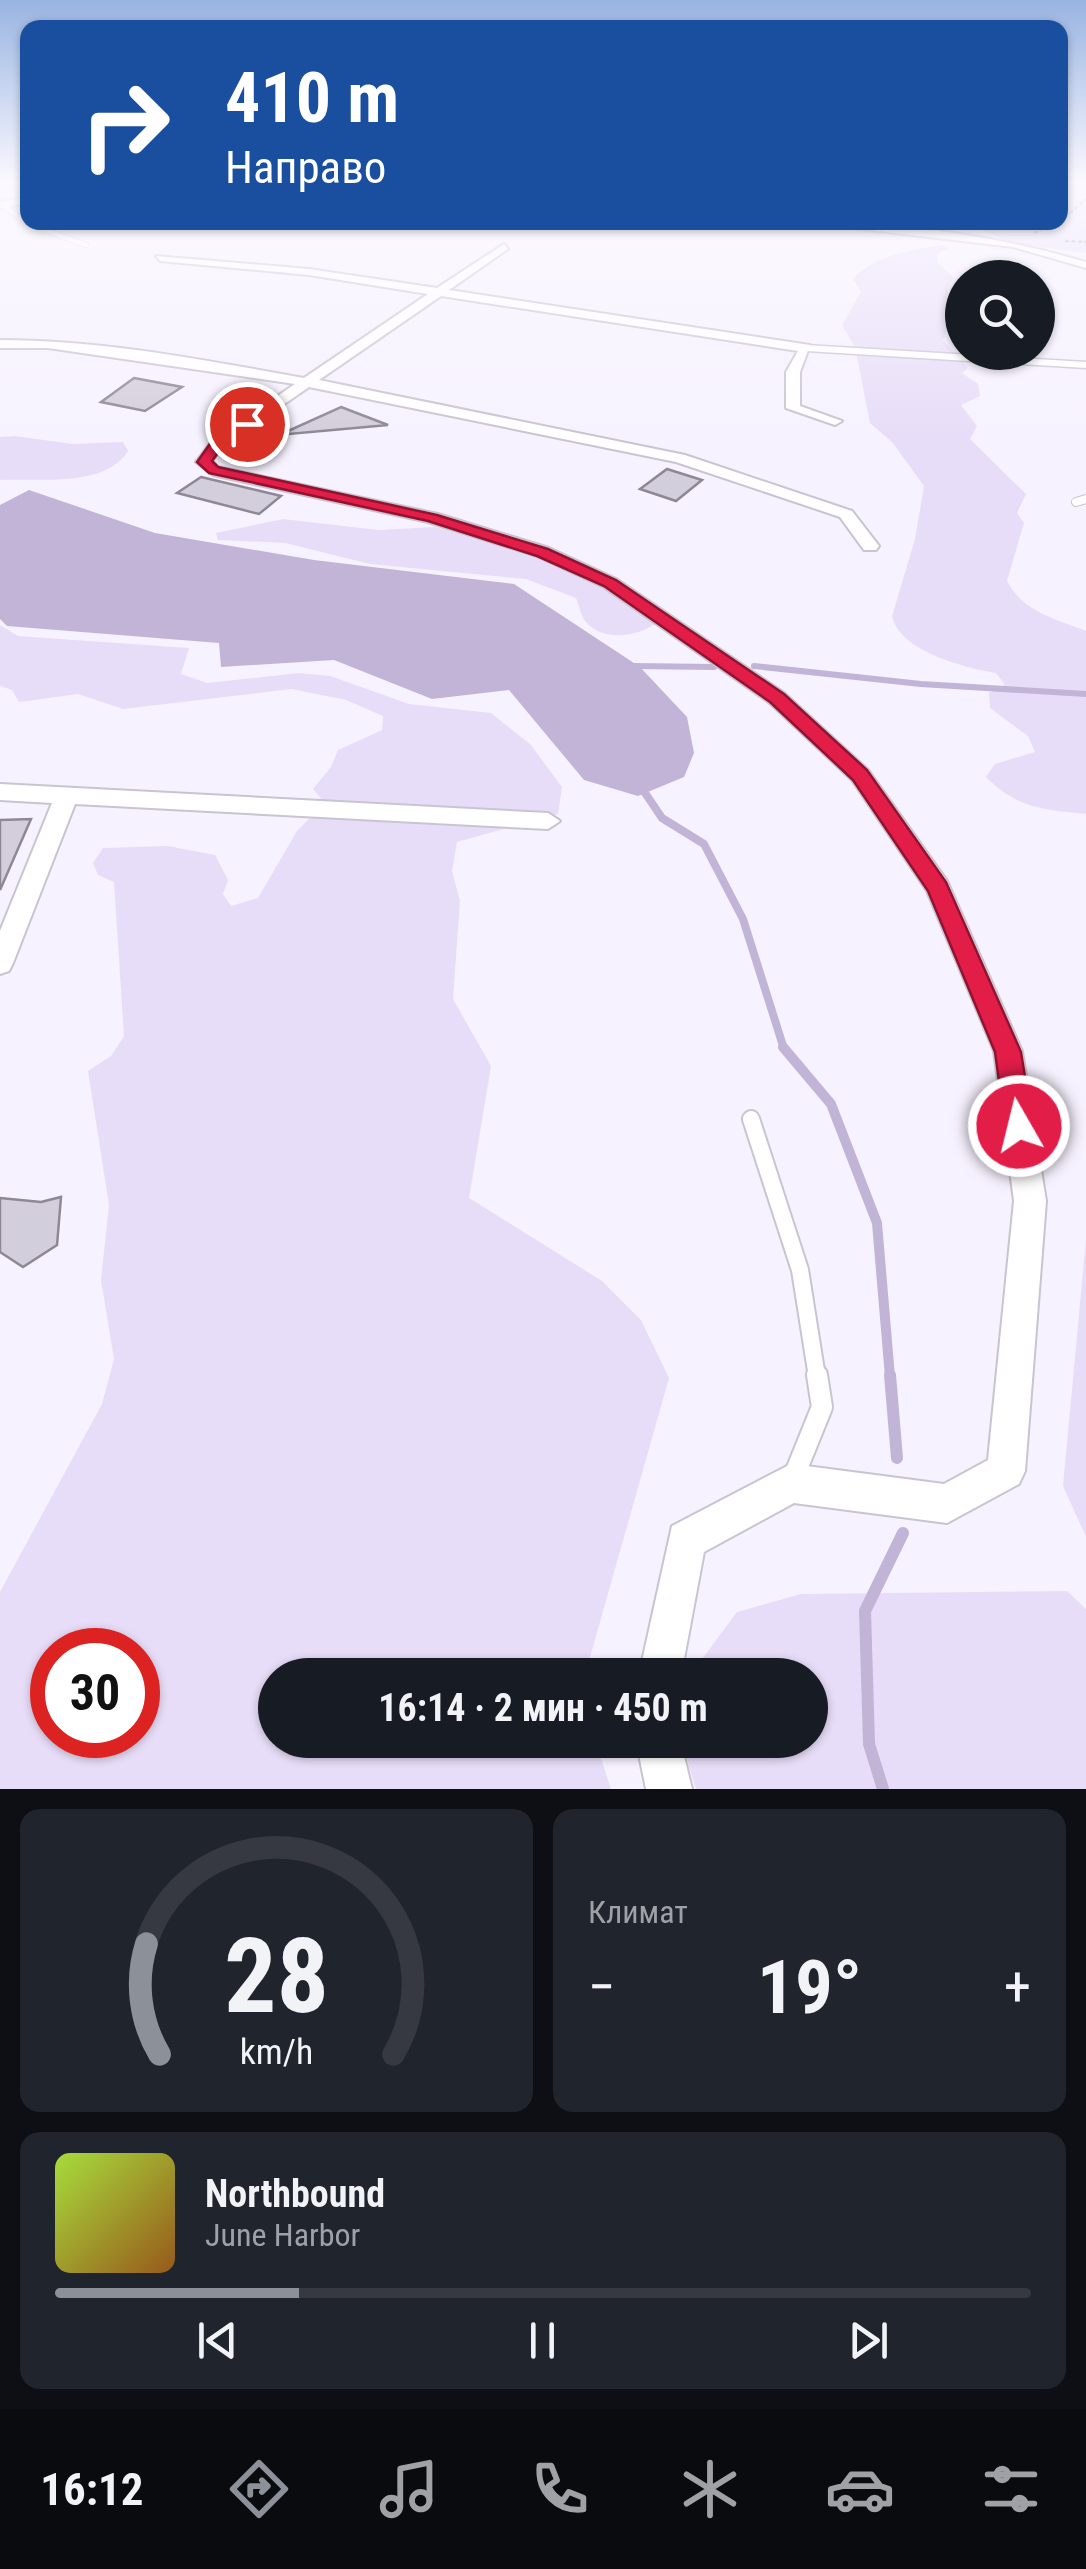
<!DOCTYPE html>
<html lang="ru">
<meta charset="utf-8">
<style>
:root{--surface:#171b24;--page:#20242c;--text:#f1f3f6;--muted:#9ea1a6;--line:#363941;--accent:#8c9099}
body{margin:0;font-family:"Roboto Condensed",sans-serif;background:var(--page);color:var(--text);height:100vh;display:flex;flex-direction:column;font-size:38px;white-space:nowrap}
*{box-sizing:border-box;margin:0}
p{font-size:32px;color:var(--muted)}
.icon{flex:none;width:55px;height:55px;fill:none;stroke:currentColor;stroke-width:2;stroke-linecap:round;stroke-linejoin:round}
.map{position:relative;height:1789px;overflow:hidden}
.side{display:flex;flex-direction:column;gap:20px;padding:20px;background:#0d0f14;flex:1}
.side>*{flex:none}
.top-card{position:absolute;left:20px;top:20px;width:1048px;height:210px;border-radius:20px;box-shadow:0 2px 8px #0004;background:#1a4fa0;color:#fff;overflow:hidden}
.controls{position:absolute;left:945px;top:260px;display:grid;gap:20px}
.controls a{display:grid;place-items:center;width:110px;height:110px;border-radius:50%;background:var(--surface);box-shadow:0 2px 8px #0004;font-size:50px}
.speed{position:absolute;left:30px;top:1628px;display:flex;gap:20px;font-size:50px;font-weight:700;text-align:center}
.speed>*{display:grid;place-content:center;width:130px;height:130px;border-radius:50%;background:var(--surface);box-shadow:0 2px 8px #0004;line-height:1}
.speed .limit{border:15px solid #d22;background:#fff;color:#111}
.pin{position:absolute;display:grid;place-items:center;width:85px;height:85px;color:#fff;margin:-42px;border:5px solid #fff;border-radius:50%;box-shadow:0 2px 10px #0007}
.me{position:absolute;width:110px;margin:-55px;rotate:352deg;stroke-linejoin:round;filter:drop-shadow(0 0 8px #0008)}
.turn{display:flex;align-items:center;gap:35px;height:210px;padding:0 40px;font-size:45px}
.turn .icon{width:130px;height:130px;stroke-width:2.5}
.turn b{display:block;font-size:70px;line-height:85px}
.big{font-size:75px;font-weight:700;line-height:1.1}
.side .tile{flex:1;display:flex;flex-direction:column;justify-content:center;gap:15px;min-width:0;padding:0 35px;border-radius:20px;background:var(--page)}
.side .dial{align-items:center;gap:0}
.dial svg{height:260px;overflow:visible;fill:none;stroke:var(--line);stroke-width:7;stroke-linecap:round;text-anchor:middle}
.dial text{fill:var(--text);stroke:none}
.song{display:flex;align-items:center;gap:30px}
.cover{width:120px;height:120px;border-radius:15px;background:linear-gradient(135deg,hsl(80 70% 55%),hsl(30 70% 35%))}
.played{height:10px;border-radius:5px;background:linear-gradient(90deg,var(--accent) 25%,var(--line) 25%)}
.keys{display:flex;justify-content:space-around;direction:ltr}
.heat{display:flex;justify-content:space-between;align-items:center;font-size:55px;direction:ltr}
.side .tiles{flex:1;display:grid;gap:20px;grid-template-columns:1fr 1fr}
.tile:last-child{grid-column:span 2}
.trip{position:absolute;left:258px;top:1658px;width:570px;height:100px;border-radius:50px;background:var(--surface);box-shadow:0 2px 8px #0004;font-weight:700;line-height:100px;text-align:center}
.tabs{display:flex;height:160px;justify-content:space-around;align-items:center;background:#090b0e;color:var(--muted)}
.tabs .icon{width:70px;height:70px}
.tabs .selected{color:var(--accent)}
.tabs b{font-size:45px;color:var(--text)}
.map>svg:first-child{display:block}
.green{fill:#e8ddf8;fill-rule:evenodd}
.water{fill:#c2b4d7}
.lines{fill:none;stroke-linecap:round;stroke-linejoin:round}
.stream-far3{stroke:#c2b4d7;stroke-width:6}
.stream-far2{stroke:#c2b4d7;stroke-width:8}
.stream-far1{stroke:#c2b4d7;stroke-width:10}
.stream{stroke:#c2b4d7;stroke-width:12}
.building{fill:#d3cedb;stroke:#8d8894;stroke-width:2.5}
.lane-far4-casing{stroke:#c9c4d1;stroke-width:6}
.lane-far3-casing{stroke:#c9c4d1;stroke-width:9}
.lane-far2-casing{stroke:#c9c4d1;stroke-width:10}
.lane-far1-casing{stroke:#c9c4d1;stroke-width:20}
.lane-casing{stroke:#c9c4d1;stroke-width:24}
.street-casing{stroke:#c9c4d1;stroke-width:4}
.path{stroke:#a5a2ac;stroke-width:2.5;stroke-dasharray:4 2.5;stroke-linecap:butt}
.lane-far4{stroke:#fff;stroke-width:5}
.lane-far3{stroke:#fff;stroke-width:6}
.lane-far2{stroke:#fff;stroke-width:8}
.lane-far1{stroke:#fff;stroke-width:16}
.lane{stroke:#fff;stroke-width:20}
.street{fill:#fff;fill-rule:evenodd}
.route{fill:#e11d48;stroke:#92132f;stroke-width:2.5}
</style>
<div class="map">
<svg width="1086" height="1789" viewBox="0 0 1086 1789">
<rect width="100%" height="100%" fill="#f7f2ff"/>
<path class="green" d="M 1060,184 L 1086,184 L 1086,253 L 1016,244 L 978,229 L 981,223 L 1060,222 Z
M 942,245 L 949,248 L 937,254 L 938,263 L 953,277 L 947,289 L 954,316 L 943,340 L 968,368 L 962,373 L 978,384 L 980,396 L 961,405 L 977,426 L 970,439 L 1026,494 L 1017,513 L 1024,523 L 1007,581 C 1023,612 1055,619 1086,631 L 1086,814 C 1045,810 1016,808 986,777 L 995,764 L 1035,752 L 1028,736 L 990,708 L 989,693 L 1005,685 L 996,673 C 965,668 899,651 892,616 L 915,539 L 924,486 L 892,442 L 870,423 L 855,347 L 842,325 L 861,292 L 853,279 C 870,257 916,249 942,245 Z
M 15,436 L 72,444 L 123,442 L 128,451 C 105,488 39,478 0,480 L 0,437 Z
M 283,519 L 378,530 L 435,527 L 560,563 L 637,602 L 658,622 C 640,636 604,643 586,622 C 581,617 579,605 576,598 L 526,579 L 370,564 L 285,543 L 218,540 L 216,533 Z
M 0,625 L 18,636 L 189,648 L 181,674 L 207,683 L 299,673 L 330,676 L 409,704 L 491,713 L 531,745 L 562,787 L 558,814 L 457,842 L 452,871 L 460,901 L 453,999 L 491,1066 L 469,1198 L 602,1281 L 641,1320 L 669,1378 L 585,1675 L 275,1675 L 275,1740 L 595,1740 L 611,1789 L 0,1789 L 0,1592 L 102,1404 L 114,1359 L 101,1280 L 109,1205 L 88,1071 L 111,1056 L 124,1036 L 114,882 L 98,875 L 93,863 L 103,848 L 168,846 L 215,855 L 228,880 L 223,894 L 231,906 L 258,898 L 297,831 L 325,803 L 313,789 L 331,767 L 338,750 L 382,730 L 383,716 L 346,700 L 291,689 L 123,709 L 78,694 L 19,702 L 12,690 L 0,686 ZM 52,1650 L 138,1650 L 138,1735 L 52,1735 Z
M 1086,1239 L 1086,1537 L 1063,1486 Z
M 1067,1591 L 1086,1609 L 1086,1789 L 696,1789 L 686,1757 L 688,1740 L 810,1740 L 810,1675 L 695,1675 L 696,1667 L 737,1612 L 801,1594 Z"/>
<path class="water" d="M 29,490 L 155,533 L 314,560 L 514,584 L 640,667 L 687,717 L 694,753 L 684,777 L 638,796 L 584,780 L 509,690 L 432,699 L 334,660 L 221,667 L 219,643 L 7,626 L 0,619 L 0,505 Z"/>
<g class="lines">
<path class="stream-far3" d="M 633,666 L 714,667
M 754,666 L 921,684 L 1086,694
M 640,785 L 643,789"/>
<path class="stream-far2" d="M 641,787 L 662,818 L 704,844 L 743,919 L 784,1049"/>
<path class="stream-far1" d="M 783,1047 L 831,1104 L 877,1223 L 890,1377"/>
<path class="stream" d="M 890,1375 L 897,1458
M 883,1789 L 869,1744 L 865,1611 L 903,1533"/>
</g>
<path class="building" d="M 134,378 L 182,387 L 145,411 L 101,402 Z
M 341,407 L 388,425 L 289,434 L 288,431 Z
M 667,469 L 702,480 L 676,501 L 640,489 Z
M 201,477 L 281,496 L 259,514 L 177,493 Z
M 31,819 L 0,890 L 0,820 Z
M 61,1197 L 57,1245 L 23,1267 L 0,1252 L 0,1198 L 41,1202 Z"/>
<g class="lines">
<g class="lane-far4-casing">
<path id="lane-far4" d="M 2,205 L 31,225 L 86,245"/>
</g>
<g class="lane-far3-casing">
<path id="lane-far3" d="M 806,348 L 1086,365"/>
</g>
<g class="lane-far2-casing">
<path id="lane-far2" d="M 1076,502 L 1086,499"/>
</g>
<g class="lane-far1-casing">
<path id="lane-far1" d="M 751,1119 L 800,1270 L 817,1377"/>
</g>
<g class="lane-casing">
<path id="lane" d="M 792,1481 L 822,1407 L 817,1375"/>
</g>
<g class="street-casing">
<path id="street" d="M 28,197 L 28,203 L 0,208 L 0,202 Z
M 801,222 C 897,222 995,235 1086,262 L 1086,268 L 1013,247 Z
M 504,244 L 508,249 L 449,290 L 810,345 L 800,372 L 800,406 L 842,421 L 835,425 L 786,408 L 786,372 L 798,351 L 441,296 L 319,380 L 685,455 L 852,511 L 879,546 L 876,550 L 864,550 L 840,517 L 676,462 L 309,387 L 222,447 L 212,461 L 218,467 L 438,514 L 549,548 L 616,579 L 784,693 L 868,770 L 947,881 L 1022,1051 L 1046,1201 L 1025,1471 L 1019,1484 L 947,1523 L 794,1503 L 704,1552 L 681,1675 L 639,1675 L 672,1526 L 791,1464 L 944,1484 L 988,1460 L 1014,1201 L 994,1051 L 927,891 L 852,780 L 770,703 L 604,587 L 537,556 L 428,522 L 213,475 L 196,462 L 212,441 L 295,384 L 48,348 L 0,348 L 0,340 C 102,340 204,360 304,378 L 428,294 L 309,275 L 160,261 L 156,256 L 309,269 L 437,288 Z
M 0,784 L 548,813 L 560,821 L 548,829 L 75,804 L 13,963 L 9,971 L 0,974 L 0,931 L 52,803 L 0,800 Z
M 636,1740 L 680,1740 L 692,1789 L 646,1789 Z"/>
</g>
<path class="path" d="M 1060,197 L 1077,184
M 1060,222 L 1086,199
M 1034,233 L 1059,222
M 1065,241 L 1086,242"/>
<use href="#lane-far4" class="lane-far4"/>
<use href="#lane-far3" class="lane-far3"/>
<use href="#lane-far2" class="lane-far2"/>
<use href="#lane-far1" class="lane-far1"/>
<use href="#lane" class="lane"/>
<use href="#street" class="street"/>
</g>
<linearGradient id="sky" x2="0" y2="1"><stop stop-color="#99b4e1"/><stop offset="0.42" stop-color="#fbf9ff"/><stop offset="1" stop-color="#fbf9ff" stop-opacity="0"/></linearGradient>
<rect width="1086" height="435" fill="url(#sky)"/>
<path class="route" d="M 242,421 L 253,424 L 222,447 L 212,461 L 218,467 L 437,515 L 548,549 L 616,580 L 784,694 L 867,770 L 946,882 L 1021,1052 L 1033,1126 L 1029,1135 L 1019,1139 L 1009,1135 L 1005,1126 L 995,1052 L 928,891 L 853,780 L 770,702 L 604,586 L 537,556 L 428,521 L 209,473 L 197,462 L 212,441 Z"/>
</svg>
<div class="controls">
<a><svg class="icon" aria-label="search" viewBox="0 0 24 24"><circle cx="10" cy="10" r="6"/><path d="M15 15l6 6"/></svg></a>
</div>
<div class="speed"><div class="limit">30</div></div>
<div class="pin" style="left:247px;top:424px;background:#d93025"><svg class="icon" aria-label="arrive" viewBox="0 0 24 24"><path d="M6 21V4h12l-3 4 3 4H6"/></svg></div>
<svg class="me" style="left:1019px;top:1126px" viewBox="-20 -20 40 40"><circle r="17" fill="#e11d48" stroke="#fff" stroke-width="3"/><path d="M0-11L8 9 0 5-8 9z" fill="#fff"/></svg>
<div class="trip">16:14 · 2 мин · 450 m</div>
<div class="top-card">
<div class="turn"><svg class="icon" aria-label="right" viewBox="0 0 24 24"><path d="M7 20v-9h11M14 6l5 5-5 5"/></svg><div><b>410 m</b>Направо</div></div>
</div>
</div>
<section class="side">
<div class="tiles">
<div class="tile dial"><svg viewBox="0 0 100 80">
<path d="M14 69A42 42 0 1 1 86 69"/>
<path d="M14 69A42 42 0 0 1 10 35" stroke="#8c9099"/>
<text x="50" y="56" font-size="32" font-weight="700">28</text>
<text x="50" y="72" font-size="11">km/h</text>
</svg></div>
<div class="tile"><p>Климат</p>
<div class="heat"><a>−</a><b class="big">19°</b><a>+</a></div>
</div>
<div class="tile">
<div class="song"><i class="cover"></i><div><b>Northbound</b><p>June Harbor</p></div></div>
<div class="played"></div>
<div class="keys"><svg class="icon" aria-label="previous" viewBox="0 0 24 24"><path d="M18 5L8 12l10 7zM5 5v14"/></svg><svg class="icon" aria-label="pause" viewBox="0 0 24 24"><path d="M8 5v14M16 5v14"/></svg><svg class="icon" aria-label="next" viewBox="0 0 24 24"><path d="M6 5l10 7-10 7zM19 5v14"/></svg></div>
</div>
</div>
</section>
<nav class="tabs">
<b>16:12</b>
<svg class="icon selected" aria-label="directions" viewBox="0 0 24 24"><path d="M12 3l9 9-9 9-9-9zM9 14v-3h6M13 9l2 2-2 2"/></svg>
<svg class="icon" aria-label="music" viewBox="0 0 24 24"><path d="M9 18V5l10-2v13"/><circle cx="6" cy="18" r="3"/><circle cx="16" cy="16" r="3"/></svg>
<svg class="icon" aria-label="phone" viewBox="0 0 24 24"><path d="M5 4h4l2 5-3 2q2 4 5 5l2-3 5 2v4C11 20 4 13 5 4z"/></svg>
<svg class="icon" aria-label="climate" viewBox="0 0 24 24"><path d="M12 3v18M4 7l16 10M4 17L20 7"/></svg>
<svg class="icon" aria-label="car" viewBox="0 0 24 24"><path d="M5 17H2v-5l4-1 3-4h7l3 4 3 1v5h-3M9 17h6M6 11h13"/><circle cx="7" cy="17" r="2"/><circle cx="17" cy="17" r="2"/></svg>
<svg class="icon" aria-label="filters" viewBox="0 0 24 24"><path d="M4 7h16M4 17h16"/><circle cx="9" cy="7" r="2"/><circle cx="15" cy="17" r="2"/></svg>
</nav>
